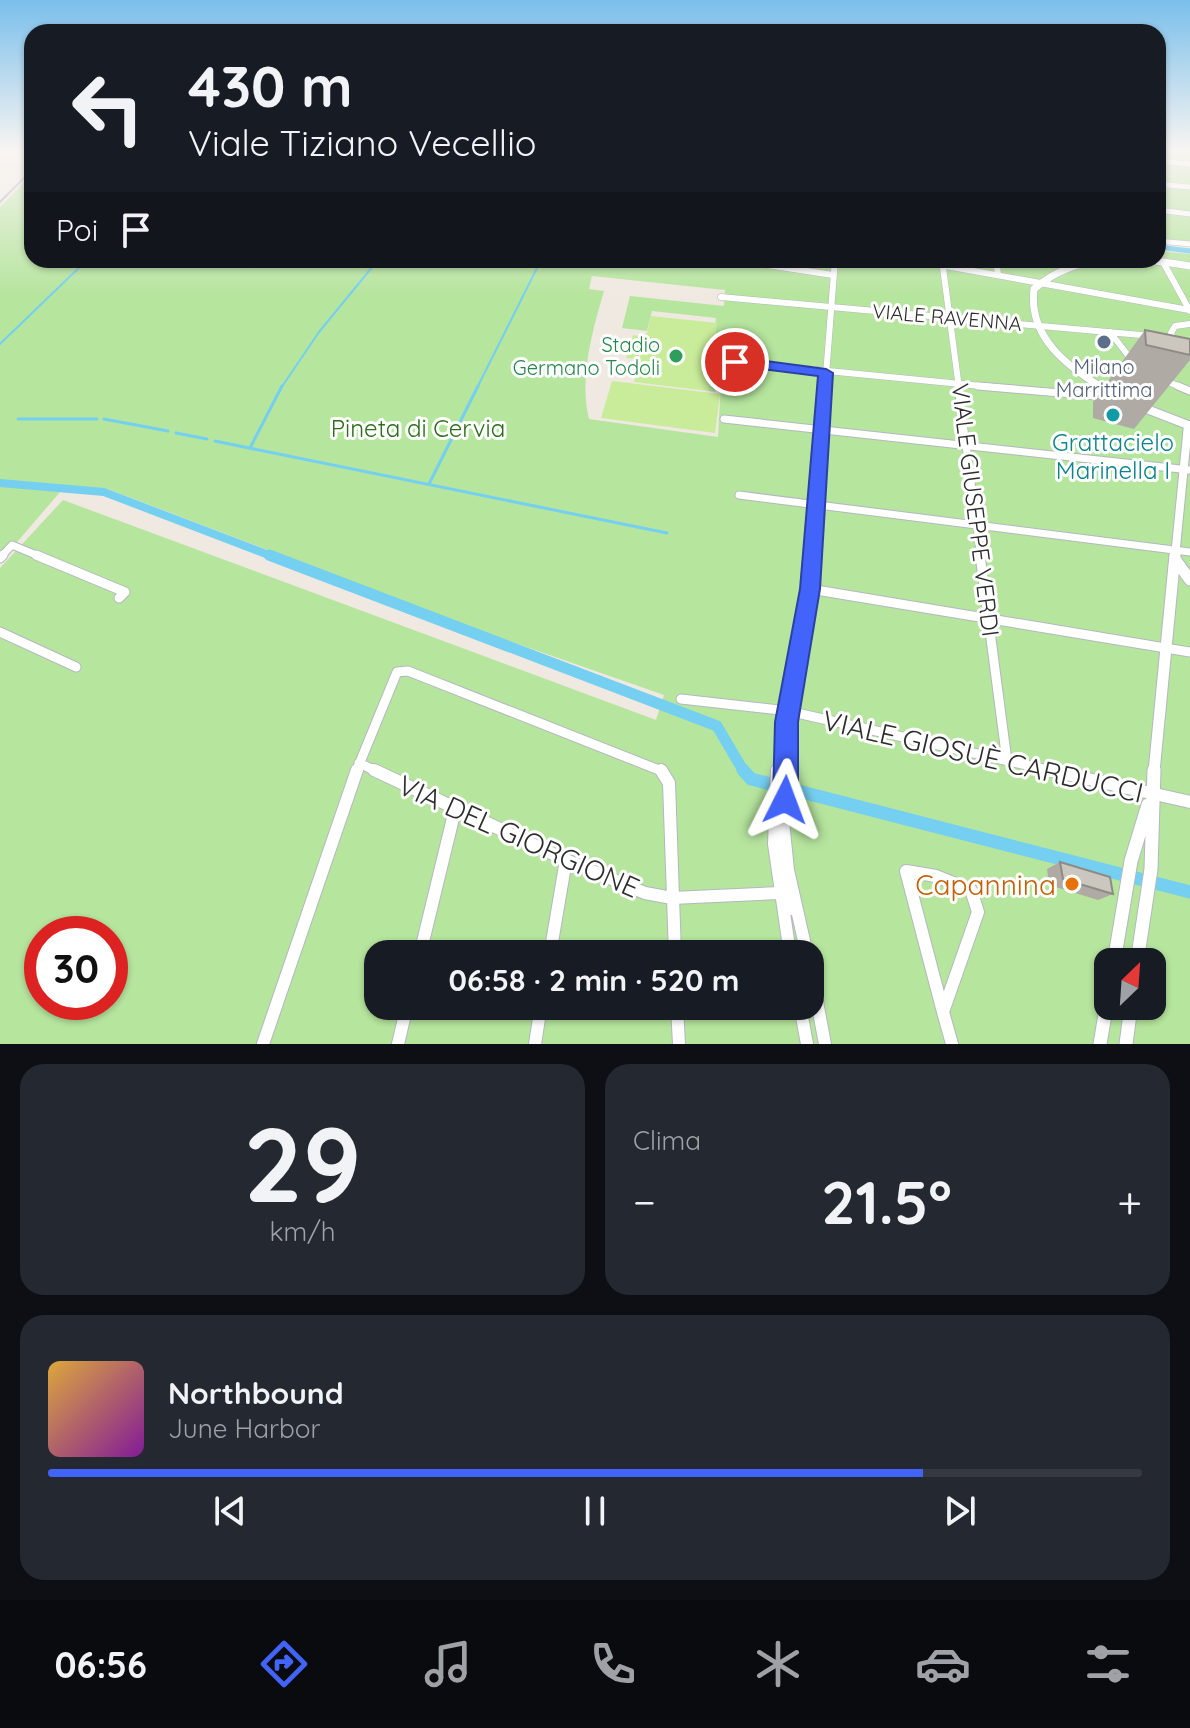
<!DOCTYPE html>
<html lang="it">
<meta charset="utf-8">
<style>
:root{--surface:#171b24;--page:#242831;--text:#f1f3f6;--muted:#9ea1a6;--line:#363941;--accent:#4264fb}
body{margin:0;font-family:Quicksand,sans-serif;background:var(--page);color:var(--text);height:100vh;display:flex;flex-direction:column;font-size:30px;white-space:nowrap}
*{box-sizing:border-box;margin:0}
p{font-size:26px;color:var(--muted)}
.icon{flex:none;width:44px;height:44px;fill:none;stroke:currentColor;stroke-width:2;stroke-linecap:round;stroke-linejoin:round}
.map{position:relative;height:1044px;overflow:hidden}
.panel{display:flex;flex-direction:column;gap:20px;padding:20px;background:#0d0f14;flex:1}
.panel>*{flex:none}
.guide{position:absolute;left:24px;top:24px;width:1142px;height:244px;border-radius:24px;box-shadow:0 2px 6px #0004;background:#171b24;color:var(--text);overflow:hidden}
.needle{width:52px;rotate:25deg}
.buttons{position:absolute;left:1094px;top:948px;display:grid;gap:16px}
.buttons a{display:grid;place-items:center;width:72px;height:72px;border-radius:16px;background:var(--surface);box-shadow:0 2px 6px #0004;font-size:40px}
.speed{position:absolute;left:24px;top:916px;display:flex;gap:16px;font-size:40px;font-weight:700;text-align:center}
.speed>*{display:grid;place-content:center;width:104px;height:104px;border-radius:50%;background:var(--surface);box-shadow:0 2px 6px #0004;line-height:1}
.speed .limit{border:12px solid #d22;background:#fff;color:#111}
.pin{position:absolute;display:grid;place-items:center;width:68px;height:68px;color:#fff;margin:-34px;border:4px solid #fff;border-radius:50%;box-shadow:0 2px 8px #0007}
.me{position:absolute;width:88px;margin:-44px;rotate:3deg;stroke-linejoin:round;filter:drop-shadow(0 0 6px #0008)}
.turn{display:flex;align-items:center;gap:28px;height:168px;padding:0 32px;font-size:36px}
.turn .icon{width:104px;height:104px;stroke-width:2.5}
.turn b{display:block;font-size:56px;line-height:68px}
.then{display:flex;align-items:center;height:76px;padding:0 32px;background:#0003;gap:16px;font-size:30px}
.big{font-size:60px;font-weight:700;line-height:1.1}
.panel .tile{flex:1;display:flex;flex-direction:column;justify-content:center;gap:12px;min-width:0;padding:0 28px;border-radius:24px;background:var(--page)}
.panel .dial{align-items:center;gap:0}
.dial b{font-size:104px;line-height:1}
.song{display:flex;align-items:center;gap:24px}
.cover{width:96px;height:96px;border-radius:12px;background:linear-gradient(135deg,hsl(40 70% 55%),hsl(290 70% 35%))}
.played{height:8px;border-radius:4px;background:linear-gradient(90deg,var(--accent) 80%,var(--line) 80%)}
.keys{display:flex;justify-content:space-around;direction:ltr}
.heat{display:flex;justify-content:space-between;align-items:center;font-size:44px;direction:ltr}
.panel .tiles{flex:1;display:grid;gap:20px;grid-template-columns:1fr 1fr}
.tile:last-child{grid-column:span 2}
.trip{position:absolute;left:364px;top:940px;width:460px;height:80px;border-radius:24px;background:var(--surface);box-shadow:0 2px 6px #0004;font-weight:700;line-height:80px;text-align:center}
.tab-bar{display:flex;height:128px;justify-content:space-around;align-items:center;background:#090b0e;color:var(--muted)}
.tab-bar .icon{width:56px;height:56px}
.tab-bar .active{color:var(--accent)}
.tab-bar b{font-size:36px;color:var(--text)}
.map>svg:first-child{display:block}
.green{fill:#b6e59e;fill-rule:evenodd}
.pitch{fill:#c9ec9a}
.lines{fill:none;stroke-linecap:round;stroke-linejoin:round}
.stream-far1{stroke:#75cff0;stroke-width:2}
.stream{stroke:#75cff0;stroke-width:3}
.canal-far3{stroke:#75cff0;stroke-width:5}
.canal-far2{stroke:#75cff0;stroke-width:8}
.canal-far1{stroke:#75cff0;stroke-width:11}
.canal{stroke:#75cff0;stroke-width:13}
.minor-far4-casing{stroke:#b4b7c1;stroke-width:6}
.minor-far3-casing{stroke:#b4b7c1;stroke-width:7}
.minor-far2-casing{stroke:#b4b7c1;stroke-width:9}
.minor-far1-casing{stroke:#b4b7c1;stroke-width:11}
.minor-casing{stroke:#b4b7c1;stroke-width:14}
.tertiary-far3-casing{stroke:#b4b7c1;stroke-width:8}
.tertiary-far2-casing{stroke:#b4b7c1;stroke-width:10}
.tertiary-far1-casing{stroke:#b4b7c1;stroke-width:13}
.tertiary-casing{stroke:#b4b7c1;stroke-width:15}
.minor-far4{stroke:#fff;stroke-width:5}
.minor-far3{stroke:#fff;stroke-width:6}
.minor-far2{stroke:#fff;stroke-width:7}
.minor-far1{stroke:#fff;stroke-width:9}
.minor{stroke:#fff;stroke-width:12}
.tertiary-far3{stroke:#fff;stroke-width:7}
.tertiary-far2{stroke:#fff;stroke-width:8}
.tertiary-far1{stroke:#fff;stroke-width:11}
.tertiary{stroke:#fff;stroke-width:13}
.rail{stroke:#a3a6b8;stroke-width:2}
.wall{fill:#afaba4}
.building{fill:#cbc7bf;stroke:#8e8b86;stroke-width:2}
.route{fill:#4264fb;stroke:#2b41a3;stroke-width:2}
.service-dot{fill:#5c6f8a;stroke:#fff;stroke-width:3}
.leisure-dot{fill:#2e9e5b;stroke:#fff;stroke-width:3}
.culture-dot{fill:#0f9aa8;stroke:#fff;stroke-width:3}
.food-dot{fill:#e8710a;stroke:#fff;stroke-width:3}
.labels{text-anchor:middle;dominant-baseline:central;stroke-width:6;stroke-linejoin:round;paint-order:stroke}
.far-street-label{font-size:20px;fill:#2e2e2e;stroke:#fff}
.far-leisure-label{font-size:20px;fill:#27864d;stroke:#fff;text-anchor:end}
.far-service-label{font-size:20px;fill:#4e5e75;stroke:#fff}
.park-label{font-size:24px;fill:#2c6e1b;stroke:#fff}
.culture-label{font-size:24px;fill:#0d838f;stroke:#fff}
.street-label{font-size:24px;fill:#2e2e2e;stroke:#fff}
.near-street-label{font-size:28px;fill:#2e2e2e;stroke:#fff}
.near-food-label{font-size:28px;fill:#c56008;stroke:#fff;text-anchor:end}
</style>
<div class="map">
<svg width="1190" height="1044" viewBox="0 0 1190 1044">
<rect width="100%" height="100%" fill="#efe9e1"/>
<path class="green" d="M 1158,149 L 1190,149 L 1190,246 L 1158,242 Z
M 32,174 L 32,260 L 1158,260 L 1158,251 L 1190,254 L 1190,1044 L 0,1044 L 0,568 L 63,500 L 656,720 L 664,695 L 478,630 L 108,489 L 0,481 L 0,207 ZM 592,276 L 725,290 L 724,306 L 630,296 L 622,328 L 647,331 L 652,311 L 716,318 L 708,391 L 715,392 L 722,363 L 718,437 L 589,419 C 579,378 592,332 604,291 L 589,289 ZM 42,934 L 110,934 L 110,1002 L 42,1002 ZM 378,954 L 810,954 L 810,1006 L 378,1006 ZM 1108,962 L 1152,962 L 1152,1006 L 1108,1006 Z
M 0,486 L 60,492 L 0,562 Z"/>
<path class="pitch" d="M 651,316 L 717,323 L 708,391 L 634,382 L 645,337 L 638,359 L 626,358 L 633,335 L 646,337 Z
M 612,381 L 720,394 L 715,433 L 601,418 Z"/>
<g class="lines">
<path class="stream-far1" d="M 0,344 L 87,260
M 281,388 L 319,332 L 378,260
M 477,388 L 541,260"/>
<path class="stream" d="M 18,419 L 97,419
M 104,419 L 168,431
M 176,433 L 207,439
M 215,441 L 667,533
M 250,448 L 282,386
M 429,484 L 478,386"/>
<path class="canal-far3" d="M 1158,247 L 1190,251"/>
<path class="canal-far2" d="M 0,483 L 104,492 L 274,557"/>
<path class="canal-far1" d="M 269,555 L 717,726 L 744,772"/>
<path class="canal" d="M 743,770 L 751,779 L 1190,892"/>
<g class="minor-far4-casing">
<path id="minor-far4" d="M 0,152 L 10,156
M 1158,161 L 1190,164
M 1158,184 L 1190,187
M 1158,210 L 1190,214
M 1158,241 L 1190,244"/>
</g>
<g class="minor-far3-casing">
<path id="minor-far3" d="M 735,260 L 833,275
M 913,260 L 1189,310
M 942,260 L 959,388
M 996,260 L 998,274
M 1163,262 L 1190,311
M 721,297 L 1152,336
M 1110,332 L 1134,363
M 1173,338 L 1171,333 L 1175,326 L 1190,324
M 735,362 L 1002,388
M 1163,380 L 1183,388
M 825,388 L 835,260"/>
</g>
<g class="minor-far2-casing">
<path id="minor-far2" d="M 958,386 L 981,557
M 978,386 L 1108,397
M 1178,386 L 1190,391
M 724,419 L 1190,470
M 739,495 L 1190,552
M 1,557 L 12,545 L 41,557
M 812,557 L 825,386"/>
</g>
<g class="minor-far1-casing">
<path id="minor-far1" d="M 36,555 L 125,592 L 119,598
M 980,555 L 1007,761
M 0,558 L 3,555
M 810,589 L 1190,652
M 0,632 L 76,667
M 681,699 L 788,711 L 1057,772
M 359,763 L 378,772
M 356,772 L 397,672 L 408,671 L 664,772
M 777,772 L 784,734
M 788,772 L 787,722 L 810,589 L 813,555"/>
</g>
<g class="minor-casing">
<path id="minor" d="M 374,770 L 566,860 L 645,893 L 672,898 L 779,893 L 791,902 L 792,909
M 661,770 L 669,783 L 675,954
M 777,770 L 774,844 L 790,954
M 788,770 L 783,821 L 788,870 L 807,954
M 1048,770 L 1190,802
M 906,871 L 936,876 L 971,890 L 978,912 L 943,1012 Z
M 420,954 L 455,810
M 550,954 L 566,860
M 810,965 L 825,1044
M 677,1006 L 679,1044
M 800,1006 L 807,1044
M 943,1012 L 952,1044
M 263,1044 L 357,770
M 398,1044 L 407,1006
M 535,1044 L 541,1006"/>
</g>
<g class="tertiary-far3-casing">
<path id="tertiary-far3" d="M 1103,388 C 1066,366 1028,336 1034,289 C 1079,250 1135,257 1190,266"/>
</g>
<g class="tertiary-far2-casing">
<path id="tertiary-far2" d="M 1099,386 L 1111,393
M 1139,406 L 1188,425 L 1175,557"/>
</g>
<g class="tertiary-far1-casing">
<path id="tertiary-far1" d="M 1175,559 L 1190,580
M 1154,772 L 1175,555"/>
</g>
<g class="tertiary-casing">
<path id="tertiary" d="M 1114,962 L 1131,861 L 1148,805
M 1137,962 L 1151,869 L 1154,770
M 1100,1044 L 1108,997
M 1126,1044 L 1131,1006"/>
</g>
<use href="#minor-far4" class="minor-far4"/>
<use href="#minor-far3" class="minor-far3"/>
<use href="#minor-far2" class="minor-far2"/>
<use href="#minor-far1" class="minor-far1"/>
<use href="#minor" class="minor"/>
<use href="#tertiary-far3" class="tertiary-far3"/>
<use href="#tertiary-far2" class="tertiary-far2"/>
<use href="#tertiary-far1" class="tertiary-far1"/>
<use href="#tertiary" class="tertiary"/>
<path class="rail" d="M 0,202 L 32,170"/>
</g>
<path class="wall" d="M 1172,149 L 1189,149 L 1187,152 L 1173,151 Z
M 1145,330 L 1190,339 L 1190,360 L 1134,429 L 1093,418 L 1093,402 Z
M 1060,862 L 1113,894 L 1098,900 L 1049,885 L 1047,869 Z"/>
<path class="building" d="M 1145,330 L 1190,339 L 1190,355 L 1146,345 Z
M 1060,862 L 1110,877 L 1113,894 L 1063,879 Z"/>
<linearGradient id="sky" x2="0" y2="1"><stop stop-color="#7abfeb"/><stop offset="0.51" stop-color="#f8f5f2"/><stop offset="1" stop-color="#f8f5f2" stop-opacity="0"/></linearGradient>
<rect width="1190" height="295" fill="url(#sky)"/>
<path class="route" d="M 735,357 L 826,369 L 833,373 L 820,589 L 798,722 L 798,800 L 794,809 L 785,812 L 777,809 L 773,800 L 775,722 L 800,589 L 818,376 L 730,365 L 730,359 Z"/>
<circle class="service-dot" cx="1104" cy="342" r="8"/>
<circle class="leisure-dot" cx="676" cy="356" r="8"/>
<circle class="culture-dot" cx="1113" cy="415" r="8"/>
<circle class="food-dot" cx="1072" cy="884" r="8"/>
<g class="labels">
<g class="far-street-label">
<text transform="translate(947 317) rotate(5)">VIALE RAVENNA</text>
</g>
<g class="far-leisure-label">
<text x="660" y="344">Stadio<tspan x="660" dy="23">Germano Todoli</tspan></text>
</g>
<g class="far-service-label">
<text x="1104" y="366">Milano<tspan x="1104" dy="23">Marrittima</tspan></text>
</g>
<g class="park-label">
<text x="418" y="428">Pineta di Cervia</text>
</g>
<g class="culture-label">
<text x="1113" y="442">Grattacielo<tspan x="1113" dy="28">Marinella I</tspan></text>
</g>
<g class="street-label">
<text transform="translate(976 510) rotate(83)">VIALE GIUSEPPE VERDI</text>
</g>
<g class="near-street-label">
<text transform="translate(983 756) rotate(13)">VIALE GIOSUÈ CARDUCCI</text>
<text transform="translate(519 836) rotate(24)">VIA DEL GIORGIONE</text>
</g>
<g class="near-food-label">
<text x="1056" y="884">Capannina</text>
</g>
</g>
</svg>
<div class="buttons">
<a><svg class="needle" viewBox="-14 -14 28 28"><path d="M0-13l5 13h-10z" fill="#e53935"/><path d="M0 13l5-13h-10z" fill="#9ea1a6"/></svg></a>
</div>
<div class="speed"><div class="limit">30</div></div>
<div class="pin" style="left:735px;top:362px;background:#d93025"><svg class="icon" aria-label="arrive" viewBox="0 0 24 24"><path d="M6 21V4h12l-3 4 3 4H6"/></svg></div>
<svg class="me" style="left:785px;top:800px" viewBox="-20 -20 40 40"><path d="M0-17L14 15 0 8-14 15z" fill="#4264fb" stroke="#fff" stroke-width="4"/></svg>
<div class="trip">06:58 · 2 min · 520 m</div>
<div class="guide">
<div class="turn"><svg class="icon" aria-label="left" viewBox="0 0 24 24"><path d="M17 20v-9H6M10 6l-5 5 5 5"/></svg><div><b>430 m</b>Viale Tiziano Vecellio</div></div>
<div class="then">Poi<svg class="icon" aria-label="arrive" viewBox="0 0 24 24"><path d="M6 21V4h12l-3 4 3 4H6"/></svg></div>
</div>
</div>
<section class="panel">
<div class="tiles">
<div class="tile dial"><b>29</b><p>km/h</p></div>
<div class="tile"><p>Clima</p>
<div class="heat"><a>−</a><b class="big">21.5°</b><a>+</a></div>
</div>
<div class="tile">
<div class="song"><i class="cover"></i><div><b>Northbound</b><p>June Harbor</p></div></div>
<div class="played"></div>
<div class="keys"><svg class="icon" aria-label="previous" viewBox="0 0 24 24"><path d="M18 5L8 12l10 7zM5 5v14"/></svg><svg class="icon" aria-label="pause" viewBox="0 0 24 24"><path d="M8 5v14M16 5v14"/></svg><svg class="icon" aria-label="next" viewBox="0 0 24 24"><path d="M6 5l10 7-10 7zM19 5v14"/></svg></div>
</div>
</div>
</section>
<nav class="tab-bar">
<b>06:56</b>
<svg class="icon active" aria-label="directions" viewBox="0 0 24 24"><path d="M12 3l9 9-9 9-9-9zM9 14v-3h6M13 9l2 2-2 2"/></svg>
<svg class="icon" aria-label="music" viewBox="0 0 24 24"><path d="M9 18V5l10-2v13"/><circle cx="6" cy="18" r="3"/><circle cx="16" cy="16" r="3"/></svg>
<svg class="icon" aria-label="phone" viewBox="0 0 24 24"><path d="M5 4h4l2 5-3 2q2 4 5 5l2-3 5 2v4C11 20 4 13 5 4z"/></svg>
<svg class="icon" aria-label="climate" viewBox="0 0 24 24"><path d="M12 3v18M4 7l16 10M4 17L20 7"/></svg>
<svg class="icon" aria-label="car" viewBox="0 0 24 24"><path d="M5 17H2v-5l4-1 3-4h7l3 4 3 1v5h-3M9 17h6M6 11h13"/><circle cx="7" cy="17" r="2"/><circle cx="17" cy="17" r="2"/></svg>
<svg class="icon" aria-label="filters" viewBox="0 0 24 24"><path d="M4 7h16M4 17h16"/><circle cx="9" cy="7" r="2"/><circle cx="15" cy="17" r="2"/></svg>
</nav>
